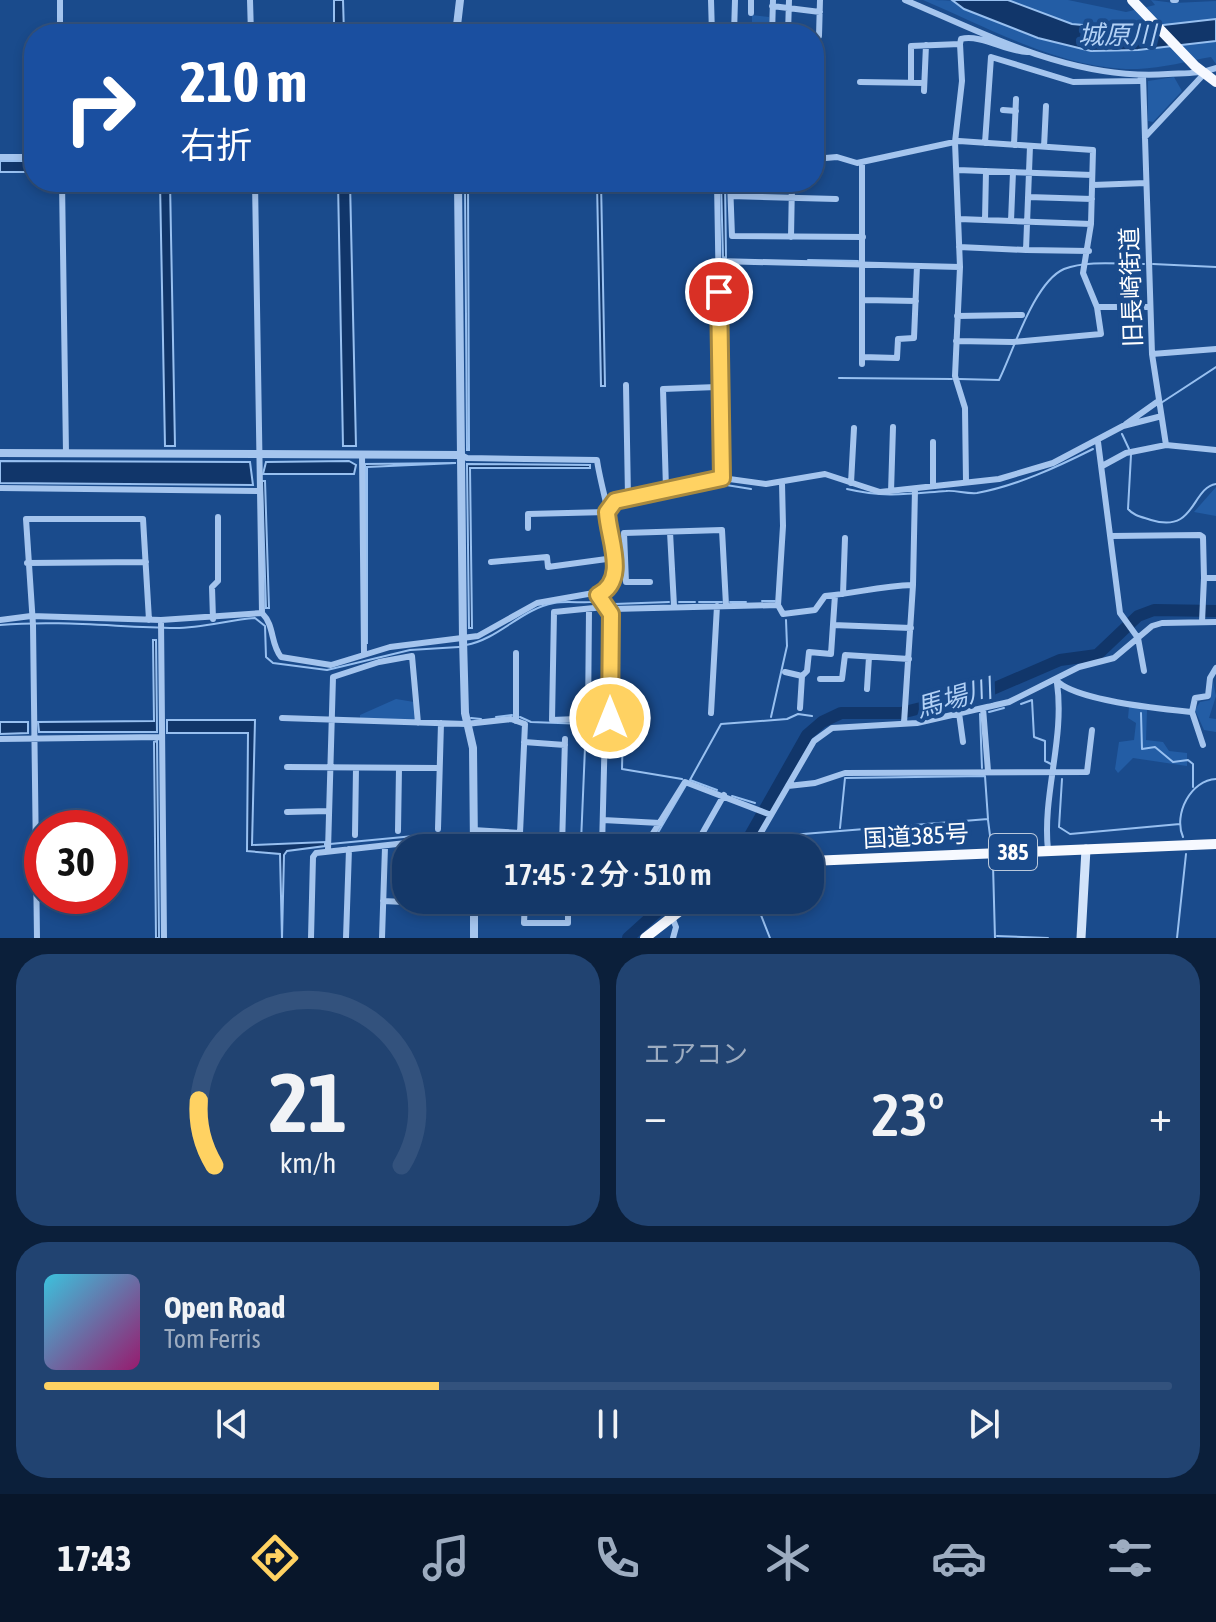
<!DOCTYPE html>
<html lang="ja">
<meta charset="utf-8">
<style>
:root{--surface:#143869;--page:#214371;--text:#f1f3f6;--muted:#9dacc0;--line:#33527d;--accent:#ffd262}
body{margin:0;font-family:"Asap Condensed","Noto Sans JP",sans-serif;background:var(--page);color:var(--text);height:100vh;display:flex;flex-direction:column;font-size:30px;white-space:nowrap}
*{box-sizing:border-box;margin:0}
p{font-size:26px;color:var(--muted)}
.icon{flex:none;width:44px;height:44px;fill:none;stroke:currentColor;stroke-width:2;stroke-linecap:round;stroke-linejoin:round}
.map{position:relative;height:938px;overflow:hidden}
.details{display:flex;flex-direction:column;gap:16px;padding:16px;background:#0b1f3a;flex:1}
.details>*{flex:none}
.banner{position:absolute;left:24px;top:24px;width:800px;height:168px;border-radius:32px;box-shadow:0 4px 12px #0003,0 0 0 2px var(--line);background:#1a4fa0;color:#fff;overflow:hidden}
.speed{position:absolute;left:24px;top:810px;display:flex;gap:16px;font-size:40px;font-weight:700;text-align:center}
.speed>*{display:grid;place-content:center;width:104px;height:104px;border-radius:50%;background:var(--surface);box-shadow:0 4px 12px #0003,0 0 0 2px var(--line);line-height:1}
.speed .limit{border:12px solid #d22;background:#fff;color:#111}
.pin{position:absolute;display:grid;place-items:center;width:68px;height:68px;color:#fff;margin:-34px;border:4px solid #fff;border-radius:50%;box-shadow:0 2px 8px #0007}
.me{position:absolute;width:88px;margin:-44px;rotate:0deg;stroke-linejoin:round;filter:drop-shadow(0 0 6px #0008)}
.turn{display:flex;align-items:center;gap:28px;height:168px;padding:0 24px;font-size:36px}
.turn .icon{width:104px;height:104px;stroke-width:2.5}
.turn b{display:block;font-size:56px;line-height:68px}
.big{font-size:60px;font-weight:600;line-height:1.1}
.details .card{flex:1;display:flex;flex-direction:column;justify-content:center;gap:12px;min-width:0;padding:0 28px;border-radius:32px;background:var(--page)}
.details .dial{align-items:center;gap:0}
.dial svg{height:208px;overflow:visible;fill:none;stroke:var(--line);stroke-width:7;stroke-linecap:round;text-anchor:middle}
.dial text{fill:var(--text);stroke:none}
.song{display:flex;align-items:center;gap:24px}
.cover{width:96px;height:96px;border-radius:12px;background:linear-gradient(135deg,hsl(190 70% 55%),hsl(320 70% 35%))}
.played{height:8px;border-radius:4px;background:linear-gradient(90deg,var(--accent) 35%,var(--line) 35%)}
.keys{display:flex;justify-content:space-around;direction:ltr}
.heat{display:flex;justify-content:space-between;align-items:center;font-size:44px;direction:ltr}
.details .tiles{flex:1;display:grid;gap:16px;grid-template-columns:1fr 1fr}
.card:last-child{grid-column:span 2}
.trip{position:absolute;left:392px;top:834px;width:432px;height:80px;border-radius:32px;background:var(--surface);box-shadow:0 4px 12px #0003,0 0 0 2px var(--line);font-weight:600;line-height:80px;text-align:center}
.tab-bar{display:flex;height:128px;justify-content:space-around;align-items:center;background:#08162a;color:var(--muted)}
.tab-bar .icon{width:56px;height:56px}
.tab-bar .on{color:var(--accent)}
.tab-bar b{font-size:36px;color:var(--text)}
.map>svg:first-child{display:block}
.green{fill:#235da5}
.water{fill:#11366a;stroke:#98c0f0;stroke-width:2}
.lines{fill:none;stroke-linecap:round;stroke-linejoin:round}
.stream{stroke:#98c0f0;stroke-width:2}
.river{stroke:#11366a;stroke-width:12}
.minor{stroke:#a5c5ee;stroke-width:6}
.tertiary{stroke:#a5c5ee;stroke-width:8}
.secondary{stroke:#d2e3fa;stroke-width:9}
.trunk{stroke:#f6f9ff;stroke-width:10}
.route-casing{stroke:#a68840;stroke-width:20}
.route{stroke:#ffd262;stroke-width:14}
.labels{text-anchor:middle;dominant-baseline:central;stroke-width:8;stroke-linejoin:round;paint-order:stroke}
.shield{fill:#1a4b8c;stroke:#bac9dc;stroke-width:2}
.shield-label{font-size:22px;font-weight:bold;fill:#fff}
.street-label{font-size:24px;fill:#fff;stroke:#1a4b8c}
.water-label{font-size:26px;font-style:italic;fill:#b1d0f5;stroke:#1a4b8c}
</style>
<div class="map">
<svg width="1216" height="938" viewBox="0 0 1216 938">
<rect width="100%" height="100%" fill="#1a4b8c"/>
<path class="green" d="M 923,0 C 932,0 946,0 954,1 C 982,13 1009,29 1038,38 C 1098,57 1155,48 1216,41 L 1216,64 L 1211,57 C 1188,61 1163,68 1138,69 C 1065,71 989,28 923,0 Z
M 1008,0 L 1068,0 L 1126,12 L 1155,5 L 1151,0 L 1174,3 L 1216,1 L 1216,19 L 1128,29 L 1072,24 Z
M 752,15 L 769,17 L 769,31 L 752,31 Z
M 1174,77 L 1182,91 L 1153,122 L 1148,121 L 1148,81 Z
M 1216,487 L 1216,516 L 1194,512 Z
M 1213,681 L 1216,696 L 1209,718 L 1216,719 L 1216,732 L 1204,730 L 1195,710 L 1200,702 L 1210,700 Z
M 396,699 L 414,702 L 416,720 L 360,719 L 360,715 Z
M 1129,707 L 1147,710 L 1146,740 L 1163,742 L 1169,751 L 1187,753 L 1187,766 L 1133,758 L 1118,773 L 1115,769 L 1119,742 L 1134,740 L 1136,723 L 1128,718 Z"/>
<path class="water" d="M 334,0 L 343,0 L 344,34 L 334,34 Z
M 952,0 L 1008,0 L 1072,24 L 1128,29 L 1216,19 L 1216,41 L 1138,50 L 1091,51 L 1038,38 L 964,9 Z
M 0,161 L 34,161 L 34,172 L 0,172 Z
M 160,182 L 170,182 L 175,446 L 165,446 Z
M 338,182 L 350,182 L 356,446 L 343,446 Z
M 465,182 L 468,182 L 469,450 L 467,450 Z
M 597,182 L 601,182 L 605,386 L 601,386 Z
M 721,182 L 725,182 L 726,258 L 723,257 Z
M 0,461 L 250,462 L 253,485 L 0,483 Z
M 349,461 L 356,465 L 354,474 L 263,474 L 266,462 Z
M 456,463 L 367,467 L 367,644 L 365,464 Z
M 467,464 L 590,465 L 590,468 L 470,468 L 472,628 L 469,628 Z
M 262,481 L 265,481 L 269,608 L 266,608 Z
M 153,640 L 156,640 L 157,732 L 39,732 L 38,722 L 154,721 Z
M 167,720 L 255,720 L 252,845 L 325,842 L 325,846 L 287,851 L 284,855 L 282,938 L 280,854 L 247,851 L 248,733 L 167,733 Z
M 0,722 L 28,722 L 28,733 L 0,734 Z
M 157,741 L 159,938 L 156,938 L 154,742 Z"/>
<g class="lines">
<path class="stream" d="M 808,260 L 858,261
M 1153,264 L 1216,267
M 839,378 L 952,379
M 959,379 L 999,380 C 1013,352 1034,282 1064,269 C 1087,260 1119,264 1144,264
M 1161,403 L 1216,367
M 1122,434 L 1129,449
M 1131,455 L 1128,509 C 1134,516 1142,517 1151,520 C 1196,534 1191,488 1216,484
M 847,489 C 886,498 907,494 946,491 C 956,490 966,494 977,493 C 1016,486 1057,467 1093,449
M 762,601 L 775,601
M 679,602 L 695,602
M 699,602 L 722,602
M 730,602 L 746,602
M 614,604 L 669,602
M 0,625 C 59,620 116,627 175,628 C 203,628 228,620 255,618 L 265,626 L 266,657 L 273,663 L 327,670 L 410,650 L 459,647
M 466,645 C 499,639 521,609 554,603 C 579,598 607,613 618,582 C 627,558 607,532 617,509 L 622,506 L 720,484 L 751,489
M 1021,704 L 1032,700 L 1034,737 L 1045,741 L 1045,761 L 1051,764
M 989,712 L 1004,708
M 1141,713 L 1142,749 L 1155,747 L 1173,762 L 1188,760 L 1193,764 L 1193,787
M 980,714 L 982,768
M 496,717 L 512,715
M 520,717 L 531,722 L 586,724 L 581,842
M 771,717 L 787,646 L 786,620
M 471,718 L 481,719
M 586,724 L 623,724 L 622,769 L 682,779
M 1062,779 L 1059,827 L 1070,834 L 1180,824
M 717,790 L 690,780 L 721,724 L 787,719 L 798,714 L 812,716
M 732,796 L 755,803
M 988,820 L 991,843
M 478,836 L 559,841
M 1183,837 C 1173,814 1191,780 1216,779
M 566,841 L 599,843
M 653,841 L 686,785
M 330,844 L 435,834 L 471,836
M 605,844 L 644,842
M 758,848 L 766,837 L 988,819 L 985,776 L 845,778 L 840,828
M 993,865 L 995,938
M 755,900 L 770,938
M 997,936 L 1048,938
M 1177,938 L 1186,854"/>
<path class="river" d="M 743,848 L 807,735 L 822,722 L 841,713 L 901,713 L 988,691 L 1060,660 L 1097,655 L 1138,616 L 1154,610 L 1216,611
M 628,938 L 670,900"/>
<path class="minor" d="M 60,0 L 60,34
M 250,0 L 251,34
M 711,0 L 712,34
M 751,0 L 751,13
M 905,0 C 990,36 1074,81 1168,74 C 1186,73 1199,74 1216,68
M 1173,0 L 1176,0
M 772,6 L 820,12
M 734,34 L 735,0
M 772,34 L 773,0
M 788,34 L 789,0
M 814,36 L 819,36 L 820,0
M 860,82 L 924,83
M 911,82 L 911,46 L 960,44
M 924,91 L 926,45
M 1003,110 L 1016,111
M 1145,137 L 1204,74
M 985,143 L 991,57 L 1073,82 L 1139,81 L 1143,76 L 1152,354 L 1166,445 L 1216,450
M 1014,145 L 1016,99
M 1044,147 L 1046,106
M 0,157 L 34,157
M 814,159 L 837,157 L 857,163 L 959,141 L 1093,150 L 1091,224 L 1083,273 L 1097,307 L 1101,334 L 1013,342 L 956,341
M 957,170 L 1092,175
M 62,182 L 66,453
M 255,182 L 262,613 C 275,626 270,643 281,657 L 331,665 L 390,647 L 478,636 L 537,603 L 605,591 C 628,563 601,493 597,460 L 467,458 L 461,455
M 717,182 L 722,478
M 730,182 L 732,236 L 863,237
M 1093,185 L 1146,183
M 731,196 L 836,199
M 1028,197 L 1092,199
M 959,219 L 1091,224
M 985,220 L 986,171
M 1011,221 L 1013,172
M 791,237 L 792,182
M 959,247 L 1026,250 L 1030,146
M 1026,250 L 1089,251
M 718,261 L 960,267
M 864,300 L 916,301
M 1097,307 L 1150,307
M 957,316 L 1022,315
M 1152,354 L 1216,349
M 862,357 L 897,358 L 898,339 L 914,338 L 917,266
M 862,364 L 862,162
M 626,385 L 628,497
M 1126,424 L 1157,402
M 1098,442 L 1120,613 L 1138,638 L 1144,671
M 362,454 L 364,653
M 1104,465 L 1126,453 L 1166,445
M 966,482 L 965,408 L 955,376 L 960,267 L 955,142 L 962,81 L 960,44 L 961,39 C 980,34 1006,51 1027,52
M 782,483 L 783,526 L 778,605 L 783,614 L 815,610 L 825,596 C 857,593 880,586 913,585 L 915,489
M 851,483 L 854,428
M 933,486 L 933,442
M 0,488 L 259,491
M 666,489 L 663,389 L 717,387
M 891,492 L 893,427
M 609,507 L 628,497 L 722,478 L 766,484 L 825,474 L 880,492 L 999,479 L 1053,463 L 1123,426 L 1158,417
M 528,528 L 528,514 L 607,512
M 670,532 L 674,606
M 1111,536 L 1200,535 L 1203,537 L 1204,578
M 491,562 L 547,557 L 548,567 L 614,558
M 27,563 L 146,562
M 650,582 L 626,582 L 624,533 L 722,530 L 726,605
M 843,594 L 845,538
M 598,595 L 604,607 L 613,609 L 778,605
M 604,607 L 554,612 L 552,720 L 626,717
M 610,609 L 610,718
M 213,619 L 212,587 L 218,581 L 218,517
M 0,620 L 31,616 L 161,620 L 262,613
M 161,620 L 164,938
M 1202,622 L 1204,578 L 1216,578
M 833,625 L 911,628
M 516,653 L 516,721
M 785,672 L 802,676
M 820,679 L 842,679 L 845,655 L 909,659
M 1056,680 C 1075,701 1162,709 1192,712 L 1203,745
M 867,689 L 869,657
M 800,708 L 802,676 L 807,671 L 809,652 L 831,654 L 835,595
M 983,708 L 988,771
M 1192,712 L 1195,698 L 1208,696 L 1210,678 L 1216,668
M 711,713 L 717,606
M 959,713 L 963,742
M 282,718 L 466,724 L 511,719 L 525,724 L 520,833 L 473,830
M 588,719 L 589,610
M 904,723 L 913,585
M 0,739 L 162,737
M 524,742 L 565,745
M 287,767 L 439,768
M 788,786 L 815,783 L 845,773 L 1087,772 L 1092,730
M 287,812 L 329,811
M 603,820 L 660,823
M 438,829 L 441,723
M 398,831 L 399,768
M 355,835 L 356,768
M 645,846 L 685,782 L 771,815
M 562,847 L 565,739
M 602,848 L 605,728
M 603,848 L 647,847
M 694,848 L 724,795
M 752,848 L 814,741 L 832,728 L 917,723 L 1009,702 L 1079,667 L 1114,658 L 1152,626 L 1162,623 L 1216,622
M 328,850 L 333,677 L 379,662 L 412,656 L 418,723
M 1048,850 C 1042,795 1065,739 1057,683
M 525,900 L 524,923 L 568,923 L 568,900
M 383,901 L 404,902 L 405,844
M 672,917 L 676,927 L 673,938
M 37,938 L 33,625 L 26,519 L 143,519 L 149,620
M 311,938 L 313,857 L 316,853 L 424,841 L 591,848
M 346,938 L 349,849
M 382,938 L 385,847"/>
<path class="tertiary" d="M 456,34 L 460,0
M 458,182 L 463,639 L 465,713 L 473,748 L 474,848
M 0,453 L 461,455
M 474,900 L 474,938"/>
<path class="secondary" d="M 1081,938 L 1086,849"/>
<path class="trunk" d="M 1132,0 L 1195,66 L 1216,82
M 810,861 L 1216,844
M 645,938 L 694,900"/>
</g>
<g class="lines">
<g class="route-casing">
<path id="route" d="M 610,718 L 611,614 L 598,595 C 629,580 608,538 607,512 L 615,501 L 722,478 L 719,292"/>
</g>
<use href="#route" class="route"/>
</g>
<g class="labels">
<rect class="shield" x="989" y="834" width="48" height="36" rx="6"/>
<g class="shield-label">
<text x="1013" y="852">385</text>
</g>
<g class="street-label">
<text transform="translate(1131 287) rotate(-92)">旧長崎街道</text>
<text transform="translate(916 836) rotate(-3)">国道385号</text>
</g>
<g class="water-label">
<text x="1117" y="35">城原川</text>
<text transform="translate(954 698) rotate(-16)">馬場川</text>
</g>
</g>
</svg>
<div class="speed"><div class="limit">30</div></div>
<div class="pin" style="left:719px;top:292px;background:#d93025"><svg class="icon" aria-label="arrive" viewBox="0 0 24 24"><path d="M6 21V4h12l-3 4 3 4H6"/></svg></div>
<svg class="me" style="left:610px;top:718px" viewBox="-20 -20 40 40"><circle r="17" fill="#ffd262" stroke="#fff" stroke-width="3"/><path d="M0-11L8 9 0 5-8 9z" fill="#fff"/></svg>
<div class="trip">17:45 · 2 分 · 510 m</div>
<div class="banner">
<div class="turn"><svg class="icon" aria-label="right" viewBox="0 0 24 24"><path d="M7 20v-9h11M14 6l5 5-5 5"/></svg><div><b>210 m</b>右折</div></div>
</div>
</div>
<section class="details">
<div class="tiles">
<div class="card dial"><svg viewBox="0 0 100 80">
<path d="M14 69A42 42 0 1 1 86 69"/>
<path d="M14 69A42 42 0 0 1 8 44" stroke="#ffd262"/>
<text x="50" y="56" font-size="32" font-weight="700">21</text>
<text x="50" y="72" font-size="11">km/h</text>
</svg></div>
<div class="card"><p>エアコン</p>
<div class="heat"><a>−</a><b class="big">23°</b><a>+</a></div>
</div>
<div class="card">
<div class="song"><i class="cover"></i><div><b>Open Road</b><p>Tom Ferris</p></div></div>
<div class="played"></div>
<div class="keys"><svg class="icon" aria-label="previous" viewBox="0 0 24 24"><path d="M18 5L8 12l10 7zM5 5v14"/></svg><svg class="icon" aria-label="pause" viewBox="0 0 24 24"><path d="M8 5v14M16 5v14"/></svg><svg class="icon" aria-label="next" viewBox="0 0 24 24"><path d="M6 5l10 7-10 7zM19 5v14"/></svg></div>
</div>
</div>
</section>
<nav class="tab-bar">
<b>17:43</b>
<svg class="icon on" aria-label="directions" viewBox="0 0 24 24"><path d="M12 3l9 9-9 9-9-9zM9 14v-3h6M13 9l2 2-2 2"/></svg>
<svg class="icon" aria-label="music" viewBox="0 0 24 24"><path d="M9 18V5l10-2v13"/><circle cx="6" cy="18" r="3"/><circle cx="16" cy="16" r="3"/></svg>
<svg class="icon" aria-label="phone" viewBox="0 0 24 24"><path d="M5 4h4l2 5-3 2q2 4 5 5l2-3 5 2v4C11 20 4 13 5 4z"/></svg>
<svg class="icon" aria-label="climate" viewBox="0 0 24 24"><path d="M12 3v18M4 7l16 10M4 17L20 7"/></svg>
<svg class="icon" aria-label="car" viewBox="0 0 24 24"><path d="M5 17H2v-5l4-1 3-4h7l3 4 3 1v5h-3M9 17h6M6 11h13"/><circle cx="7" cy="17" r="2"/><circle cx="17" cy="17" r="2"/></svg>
<svg class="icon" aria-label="filters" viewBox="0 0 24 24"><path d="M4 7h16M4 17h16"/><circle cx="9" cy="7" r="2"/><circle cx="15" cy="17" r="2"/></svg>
</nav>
